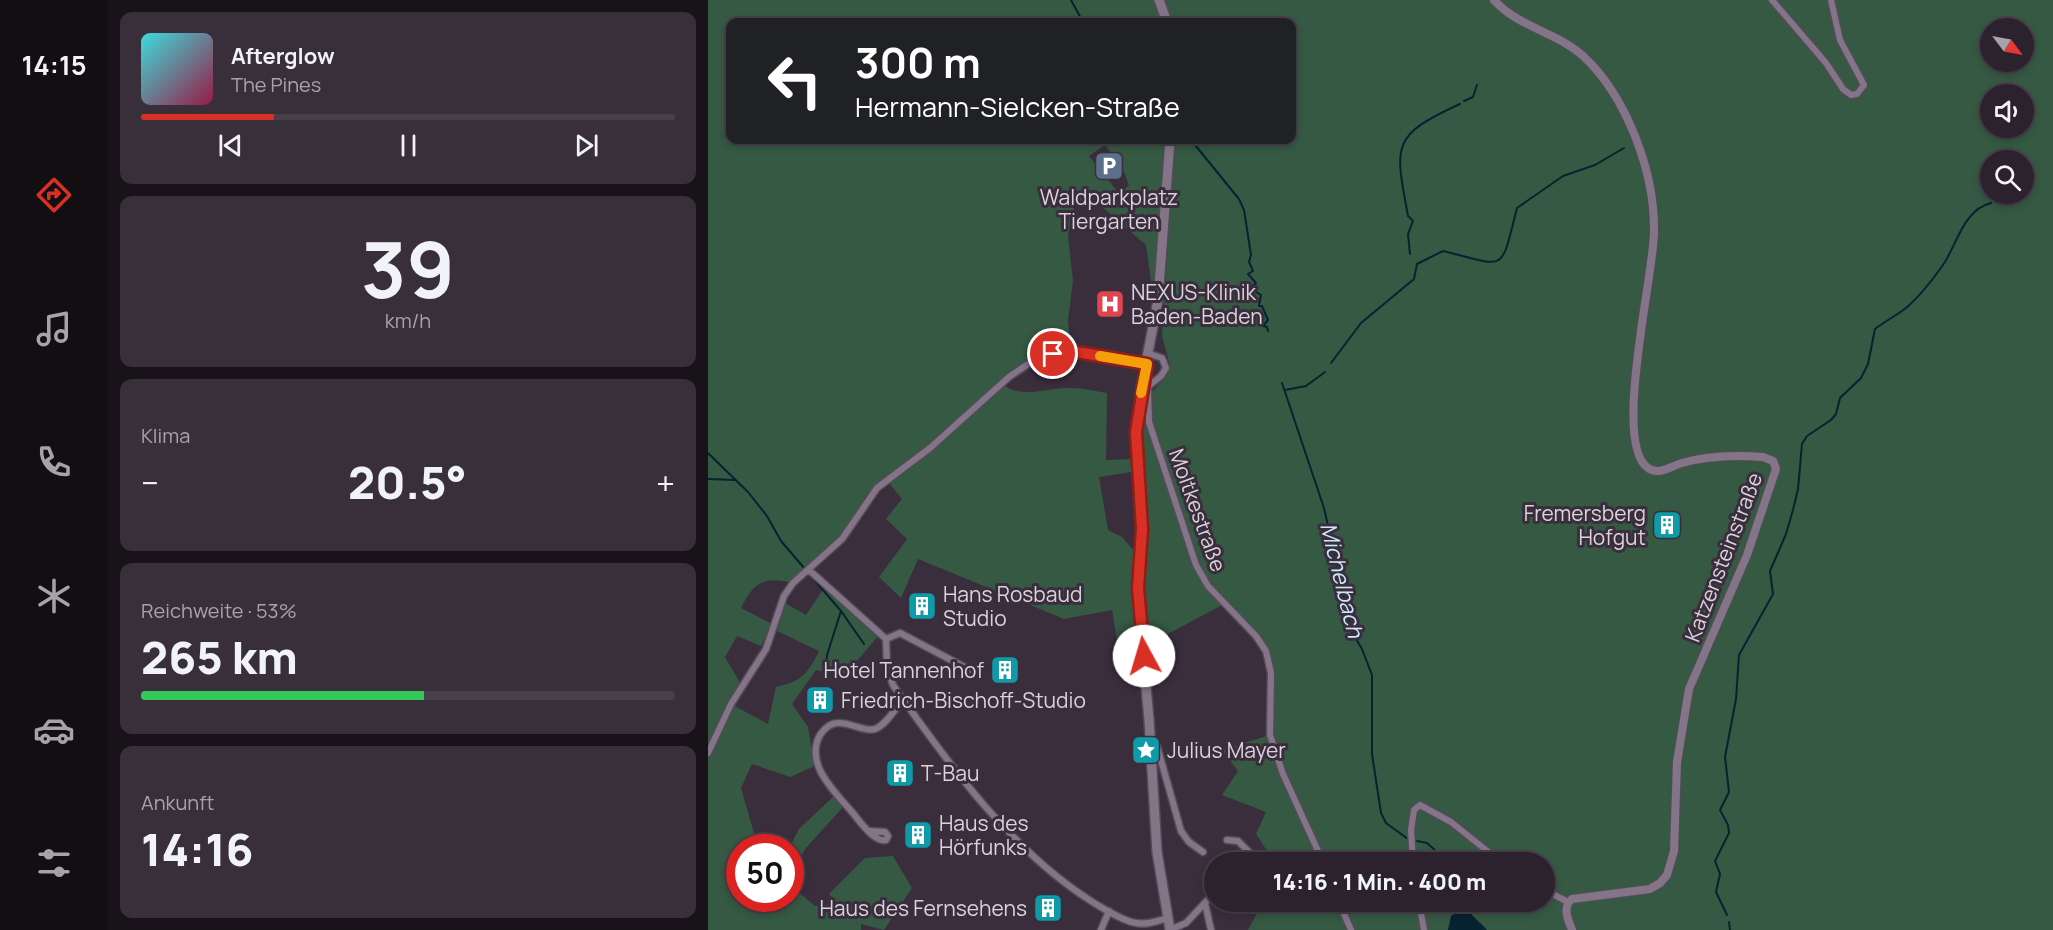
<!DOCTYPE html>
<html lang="de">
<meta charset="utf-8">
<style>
:root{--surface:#2c222e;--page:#382f3a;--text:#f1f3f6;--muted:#a6a4aa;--line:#483f4a;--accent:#d93025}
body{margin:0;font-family:Manrope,sans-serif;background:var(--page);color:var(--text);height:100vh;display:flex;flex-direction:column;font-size:22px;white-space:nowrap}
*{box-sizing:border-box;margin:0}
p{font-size:20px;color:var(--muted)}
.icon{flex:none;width:33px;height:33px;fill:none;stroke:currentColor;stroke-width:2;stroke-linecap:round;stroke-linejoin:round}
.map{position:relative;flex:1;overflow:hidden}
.sheet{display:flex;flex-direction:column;gap:12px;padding:12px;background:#181319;width:600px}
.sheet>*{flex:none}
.top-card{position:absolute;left:18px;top:18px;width:570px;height:126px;border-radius:12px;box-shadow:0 3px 9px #0003,0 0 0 2px var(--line);background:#202124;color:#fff;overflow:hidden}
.needle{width:39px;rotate:122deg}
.buttons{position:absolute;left:1272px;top:18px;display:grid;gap:12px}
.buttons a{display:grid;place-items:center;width:54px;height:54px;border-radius:50%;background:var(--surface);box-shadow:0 3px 9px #0003,0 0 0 2px var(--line);font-size:30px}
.speed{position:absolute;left:18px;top:834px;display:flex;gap:12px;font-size:30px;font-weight:700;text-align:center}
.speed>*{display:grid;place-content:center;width:78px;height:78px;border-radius:50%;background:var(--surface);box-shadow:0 3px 9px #0003,0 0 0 2px var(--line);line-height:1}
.speed .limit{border:9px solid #d22;background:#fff;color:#111}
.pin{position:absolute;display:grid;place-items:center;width:51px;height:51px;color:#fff;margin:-26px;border:3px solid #fff;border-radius:50%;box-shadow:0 2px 6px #0007}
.me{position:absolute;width:66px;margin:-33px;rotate:354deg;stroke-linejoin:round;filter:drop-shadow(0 0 4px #0008)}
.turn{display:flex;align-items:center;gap:21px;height:126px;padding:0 30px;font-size:27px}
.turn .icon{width:78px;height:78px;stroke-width:2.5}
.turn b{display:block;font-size:42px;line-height:51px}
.big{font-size:45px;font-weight:800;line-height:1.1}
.sheet .card{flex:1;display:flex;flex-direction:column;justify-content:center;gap:9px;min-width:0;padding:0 21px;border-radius:12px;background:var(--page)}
.sheet .dial{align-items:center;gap:0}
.dial b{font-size:78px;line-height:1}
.song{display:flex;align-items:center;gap:18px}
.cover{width:72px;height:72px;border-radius:9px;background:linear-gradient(135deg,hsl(180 70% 55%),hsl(340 70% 35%))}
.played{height:6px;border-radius:3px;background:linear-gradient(90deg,var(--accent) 25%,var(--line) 25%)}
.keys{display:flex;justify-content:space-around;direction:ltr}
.heat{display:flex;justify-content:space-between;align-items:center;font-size:33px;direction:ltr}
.charge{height:9px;border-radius:4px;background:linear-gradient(90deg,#34c759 53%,var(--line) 0)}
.trip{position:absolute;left:496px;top:852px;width:351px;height:60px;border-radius:30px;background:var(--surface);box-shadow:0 3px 9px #0003,0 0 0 2px var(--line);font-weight:800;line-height:60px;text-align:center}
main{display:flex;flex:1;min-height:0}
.tab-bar{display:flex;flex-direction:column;width:108px;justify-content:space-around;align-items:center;background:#120e12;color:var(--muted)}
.tab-bar .icon{width:42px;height:42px}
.tab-bar .on{color:var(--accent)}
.tab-bar b{font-size:27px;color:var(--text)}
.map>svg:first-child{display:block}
.green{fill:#355943;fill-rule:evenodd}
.water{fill:#072230}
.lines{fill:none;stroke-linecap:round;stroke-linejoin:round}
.stream{stroke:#072230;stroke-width:2}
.minor-casing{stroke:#554b58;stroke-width:9}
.tertiary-casing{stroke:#554b58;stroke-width:10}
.secondary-casing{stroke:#554b58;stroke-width:12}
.minor{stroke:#837587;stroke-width:6}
.tertiary{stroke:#837587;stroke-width:8}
.secondary{stroke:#837587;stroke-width:9}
.route-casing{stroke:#8d1f18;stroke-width:15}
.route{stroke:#d93025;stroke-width:10}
.slow{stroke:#f59e0b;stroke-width:10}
.labels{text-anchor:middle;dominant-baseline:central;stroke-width:6;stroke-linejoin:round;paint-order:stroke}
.poi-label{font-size:21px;fill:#dad2dc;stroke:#3a2e3d;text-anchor:start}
.street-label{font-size:21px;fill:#dad2dc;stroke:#3a2e3d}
.water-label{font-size:22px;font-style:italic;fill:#cae9fa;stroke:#3a2e3d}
</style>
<main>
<nav class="tab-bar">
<b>14:15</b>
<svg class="icon on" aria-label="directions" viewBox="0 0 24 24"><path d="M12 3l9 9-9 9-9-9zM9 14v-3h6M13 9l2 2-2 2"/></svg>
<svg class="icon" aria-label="music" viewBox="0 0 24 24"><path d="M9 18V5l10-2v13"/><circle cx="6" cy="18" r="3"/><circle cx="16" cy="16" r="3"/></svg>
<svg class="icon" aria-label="phone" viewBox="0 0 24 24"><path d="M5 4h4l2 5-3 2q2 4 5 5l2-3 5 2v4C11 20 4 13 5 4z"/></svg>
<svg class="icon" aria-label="climate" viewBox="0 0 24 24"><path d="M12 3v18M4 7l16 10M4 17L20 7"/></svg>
<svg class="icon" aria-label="car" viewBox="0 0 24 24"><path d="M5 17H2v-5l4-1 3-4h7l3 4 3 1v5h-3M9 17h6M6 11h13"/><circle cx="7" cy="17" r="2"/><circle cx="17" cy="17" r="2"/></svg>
<svg class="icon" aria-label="filters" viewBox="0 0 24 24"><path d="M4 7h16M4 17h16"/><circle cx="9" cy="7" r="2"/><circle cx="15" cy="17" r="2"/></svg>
</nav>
<section class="sheet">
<div class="card">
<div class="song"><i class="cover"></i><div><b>Afterglow</b><p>The Pines</p></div></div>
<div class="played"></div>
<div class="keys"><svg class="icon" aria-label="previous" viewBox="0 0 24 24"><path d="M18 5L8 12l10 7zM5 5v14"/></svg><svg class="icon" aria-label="pause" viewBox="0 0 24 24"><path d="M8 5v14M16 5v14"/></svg><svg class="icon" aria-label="next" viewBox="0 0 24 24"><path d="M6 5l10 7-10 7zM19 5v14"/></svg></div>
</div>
<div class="card dial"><b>39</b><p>km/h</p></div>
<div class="card"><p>Klima</p>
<div class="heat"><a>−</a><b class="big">20.5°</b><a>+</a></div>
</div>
<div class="card"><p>Reichweite · 53%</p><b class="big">265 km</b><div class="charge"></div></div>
<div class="card"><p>Ankunft</p><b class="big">14:16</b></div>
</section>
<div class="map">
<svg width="1345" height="930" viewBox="0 0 1345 930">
<rect width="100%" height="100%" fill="#3a2e3d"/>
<path class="green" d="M 0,0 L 1345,0 L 1345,930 L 779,930 L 773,923 L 740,927 L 740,930 L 540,930 L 555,902 L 837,902 L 837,862 L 554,862 L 563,857 L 548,834 L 558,812 L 514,795 L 530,771 L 514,750 L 562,735 L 562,662 L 558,651 L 516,604 L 439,645 L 434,569 L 438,531 L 433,411 L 444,407 L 444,392 L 458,376 L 462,365 L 454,336 L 464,183 L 454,173 L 452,288 L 444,288 L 438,245 L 385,199 L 367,204 L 360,236 L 365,281 L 360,321 L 363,351 L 336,356 L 294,384 C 314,400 339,387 362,388 C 374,388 387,391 399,393 L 398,460 L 423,459 L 424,472 L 391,477 L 400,530 L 414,537 L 426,551 L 427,646 L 410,646 L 404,610 L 356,619 L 210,559 L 193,598 L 171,577 L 199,539 L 178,519 L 194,499 L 181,483 L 193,474 L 175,483 L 142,529 L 85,583 C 56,576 46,582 33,608 L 64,624 L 53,646 L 29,636 L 17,657 L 34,686 L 23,704 L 60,724 L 68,687 C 94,681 99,675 111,651 L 69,631 L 77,603 L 98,615 L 116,588 L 171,635 L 136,676 L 108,670 L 84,704 L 100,727 L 107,766 L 82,777 L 44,764 L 33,788 L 50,847 L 32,848 L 32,898 L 82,898 L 83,886 L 107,906 L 129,903 L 121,894 L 157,858 L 185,856 L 204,888 L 176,930 L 153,924 L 153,930 L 0,930 ZM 22,22 L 584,22 L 584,140 L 22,140 ZM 1282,28 L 1316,28 L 1316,62 L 1282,62 ZM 1282,94 L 1316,94 L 1316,128 L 1282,128 ZM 397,145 L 417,174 L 421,186 L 409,191 L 381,156 ZM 1282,160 L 1316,160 L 1316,194 L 1282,194 Z
M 126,796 L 135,807 L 97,849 L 83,876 L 81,848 L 91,829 Z"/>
<path class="water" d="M 751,911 L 761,912 L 779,930 L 740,930 L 743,916 Z"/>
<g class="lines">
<path class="stream" d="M 363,0 L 375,22
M 756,101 L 765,97 L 769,85
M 483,140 L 531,199 L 536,210 L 543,255 L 541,262 L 545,271 L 540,274 L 548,283 L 544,286 L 545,290 L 553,295 L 551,306 L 554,306 L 560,320 L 555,326 L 559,327 L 560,331
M 702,254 L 700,234 L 705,221 L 700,216 C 687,145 682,136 752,104
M 623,363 L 653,323 L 706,279 L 709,264 L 735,251 C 800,267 792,274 809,208 L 855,176 L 887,165 L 916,148
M 574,383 L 616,508 L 644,632 L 654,649 L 664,675 L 664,754 L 673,813 L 678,823 L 700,839
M 577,390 L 598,386 L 617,372
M 0,453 L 40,492 L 59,516 L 73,541 L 133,611 L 156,644
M 0,479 L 27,480
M 118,668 L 119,655 L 133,611
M 709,841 L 719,843 L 740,862
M 751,911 L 752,902
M 1019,915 L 1008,892 L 1012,874 L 1007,861 L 1021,833 L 1020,825 L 1012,810 L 1021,792 L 1017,757 L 1028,699 L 1031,655 L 1065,594 L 1062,571 L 1078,534 L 1085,510 L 1090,489 L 1094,444 L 1099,436 L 1123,420 L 1128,414 L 1132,398 L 1153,378 L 1160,364 L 1167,329 C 1177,321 1188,316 1198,308 C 1212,296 1226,278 1237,262 C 1249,242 1257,209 1283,203
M 1021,922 L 1022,930"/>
<g class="minor-casing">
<path id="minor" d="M 1064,0 L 1118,63 L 1135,89 L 1143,95 L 1149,94 L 1156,85 L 1132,40 L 1123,0
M 440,388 L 441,422 L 488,565 L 500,586 L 548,636 L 558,651 L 563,673 L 562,735 L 575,774 L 615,862
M 437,389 L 453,376 L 458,368 L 454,358 L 442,354
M 101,570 L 178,639 L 179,668 L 185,685 C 241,765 306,855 391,906 C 402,912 415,921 428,923 C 439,925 450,921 460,918
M 178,639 L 192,633 L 262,670
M 443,744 L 449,746 L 473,831 L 481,842 L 495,852
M 0,753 L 23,704 L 58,649 L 76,596 L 85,583 L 134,539 L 169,488 L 222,448 L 301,377 L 326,360 L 363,351 L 439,364
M 162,831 L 177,832 L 180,836 L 178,840 C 166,843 151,820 144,812 C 127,792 96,764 112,735 C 116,729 122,723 130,723 C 142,722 155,732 167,729 C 178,725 188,708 195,699
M 519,840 L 530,841 L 545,856
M 534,862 L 542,853
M 705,862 L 703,830 L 706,810 L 712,805 L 743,822 L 793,862
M 837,890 L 860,902
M 631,902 L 643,930
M 711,902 L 716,930
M 497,903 L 503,930
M 393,930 L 401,911
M 462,930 L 478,923 L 507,892"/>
</g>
<g class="tertiary-casing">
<path id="tertiary" d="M 786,0 C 810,27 848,32 874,55 C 919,96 947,173 946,232 C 946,275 904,444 940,468 C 951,476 963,466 974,463 C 998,456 1030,455 1055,457 L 1065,461 L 1068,469 L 1039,555 L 981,689 L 969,762 L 966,851 L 959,875 L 952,883 L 942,889 L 864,899 C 854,907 860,920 864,930"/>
</g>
<g class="secondary-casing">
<path id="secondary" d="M 451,0 L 459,22
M 462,140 L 450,300 L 433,389 L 428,432 L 434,529 L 430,573 L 431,610 L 441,720 L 449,852 L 462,930"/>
</g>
<use href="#minor" class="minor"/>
<use href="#tertiary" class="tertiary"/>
<use href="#secondary" class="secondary"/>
</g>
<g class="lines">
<g class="route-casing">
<path id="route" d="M 345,354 L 363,351 L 439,364 L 428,432 L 434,529 L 430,588 L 436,656"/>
</g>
<use href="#route" class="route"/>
<path class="slow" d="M 392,356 L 439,364 L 433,393"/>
</g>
<defs>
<g id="parking-square" transform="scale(1.5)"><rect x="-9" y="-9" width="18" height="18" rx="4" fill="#5c6f8a" stroke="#3a2e3d"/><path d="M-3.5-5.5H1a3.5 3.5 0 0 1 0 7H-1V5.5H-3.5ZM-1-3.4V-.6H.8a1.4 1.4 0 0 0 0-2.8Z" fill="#fff"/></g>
<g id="hospital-square" transform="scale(1.5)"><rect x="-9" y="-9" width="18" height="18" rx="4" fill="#e0444e" stroke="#3a2e3d"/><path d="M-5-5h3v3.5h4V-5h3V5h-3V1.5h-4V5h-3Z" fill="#fff"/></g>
<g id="building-square" transform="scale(1.5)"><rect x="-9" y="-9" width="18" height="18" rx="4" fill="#0f9aa8" stroke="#3a2e3d"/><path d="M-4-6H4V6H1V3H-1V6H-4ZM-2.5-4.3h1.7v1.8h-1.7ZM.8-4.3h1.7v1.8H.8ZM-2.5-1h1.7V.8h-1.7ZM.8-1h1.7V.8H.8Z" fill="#fff"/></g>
<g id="sight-square" transform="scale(1.5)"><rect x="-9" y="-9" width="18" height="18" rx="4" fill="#0f9aa8" stroke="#3a2e3d"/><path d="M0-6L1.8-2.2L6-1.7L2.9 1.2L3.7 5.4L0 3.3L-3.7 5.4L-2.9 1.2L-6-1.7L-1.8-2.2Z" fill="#fff"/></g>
</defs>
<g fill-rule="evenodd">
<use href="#parking-square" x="401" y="166"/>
<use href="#hospital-square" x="402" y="304"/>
<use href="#building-square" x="959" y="525"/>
<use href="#building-square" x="214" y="606"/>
<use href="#building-square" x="297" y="670"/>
<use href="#building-square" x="112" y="700"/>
<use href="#sight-square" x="438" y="750"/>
<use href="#building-square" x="192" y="773"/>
<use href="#building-square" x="210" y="835"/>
<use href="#building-square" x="340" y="908"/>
</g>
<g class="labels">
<g class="poi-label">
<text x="401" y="197" text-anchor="middle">Waldparkplatz<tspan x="401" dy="24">Tiergarten</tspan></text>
<text x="423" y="292">NEXUS-Klinik<tspan x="423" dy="24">Baden-Baden</tspan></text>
<text x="938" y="513" text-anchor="end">Fremersberg<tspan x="938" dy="24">Hofgut</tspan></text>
<text x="235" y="594">Hans Rosbaud<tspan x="235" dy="24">Studio</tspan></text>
<text x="276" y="670" text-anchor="end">Hotel Tannenhof</text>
<text x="133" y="700">Friedrich-Bischoff-Studio</text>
<text x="459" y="750">Julius Mayer</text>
<text x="213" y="773">T-Bau</text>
<text x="231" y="823">Haus des<tspan x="231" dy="24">Hörfunks</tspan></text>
<text x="319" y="908" text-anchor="end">Haus des Fernsehens</text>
</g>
<g class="street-label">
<text transform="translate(490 510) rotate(70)">Moltkestraße</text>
<text transform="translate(1015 557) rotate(-69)">Katzensteinstraße</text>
</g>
<g class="water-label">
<text transform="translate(634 580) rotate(76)">Michelbach</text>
</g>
</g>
</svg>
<div class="buttons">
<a><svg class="needle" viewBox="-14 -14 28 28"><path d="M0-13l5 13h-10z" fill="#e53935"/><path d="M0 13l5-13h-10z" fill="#a6a4aa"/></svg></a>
<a><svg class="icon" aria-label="sound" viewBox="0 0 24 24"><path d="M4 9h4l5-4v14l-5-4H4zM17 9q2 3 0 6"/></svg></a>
<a><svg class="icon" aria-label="search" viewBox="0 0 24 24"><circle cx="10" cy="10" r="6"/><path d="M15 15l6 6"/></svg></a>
</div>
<div class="speed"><div class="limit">50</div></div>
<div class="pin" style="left:345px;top:354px;background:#d93025"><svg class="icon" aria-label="arrive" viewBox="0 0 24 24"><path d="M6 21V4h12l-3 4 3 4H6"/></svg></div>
<svg class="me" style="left:436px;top:656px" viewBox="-20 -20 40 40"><circle r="19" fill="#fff"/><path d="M0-13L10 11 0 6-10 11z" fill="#d93025"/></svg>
<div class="trip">14:16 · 1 Min. · 400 m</div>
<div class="top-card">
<div class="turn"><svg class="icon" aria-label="left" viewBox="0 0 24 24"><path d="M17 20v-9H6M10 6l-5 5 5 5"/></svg><div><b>300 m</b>Hermann-Sielcken-Straße</div></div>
</div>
</div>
</main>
